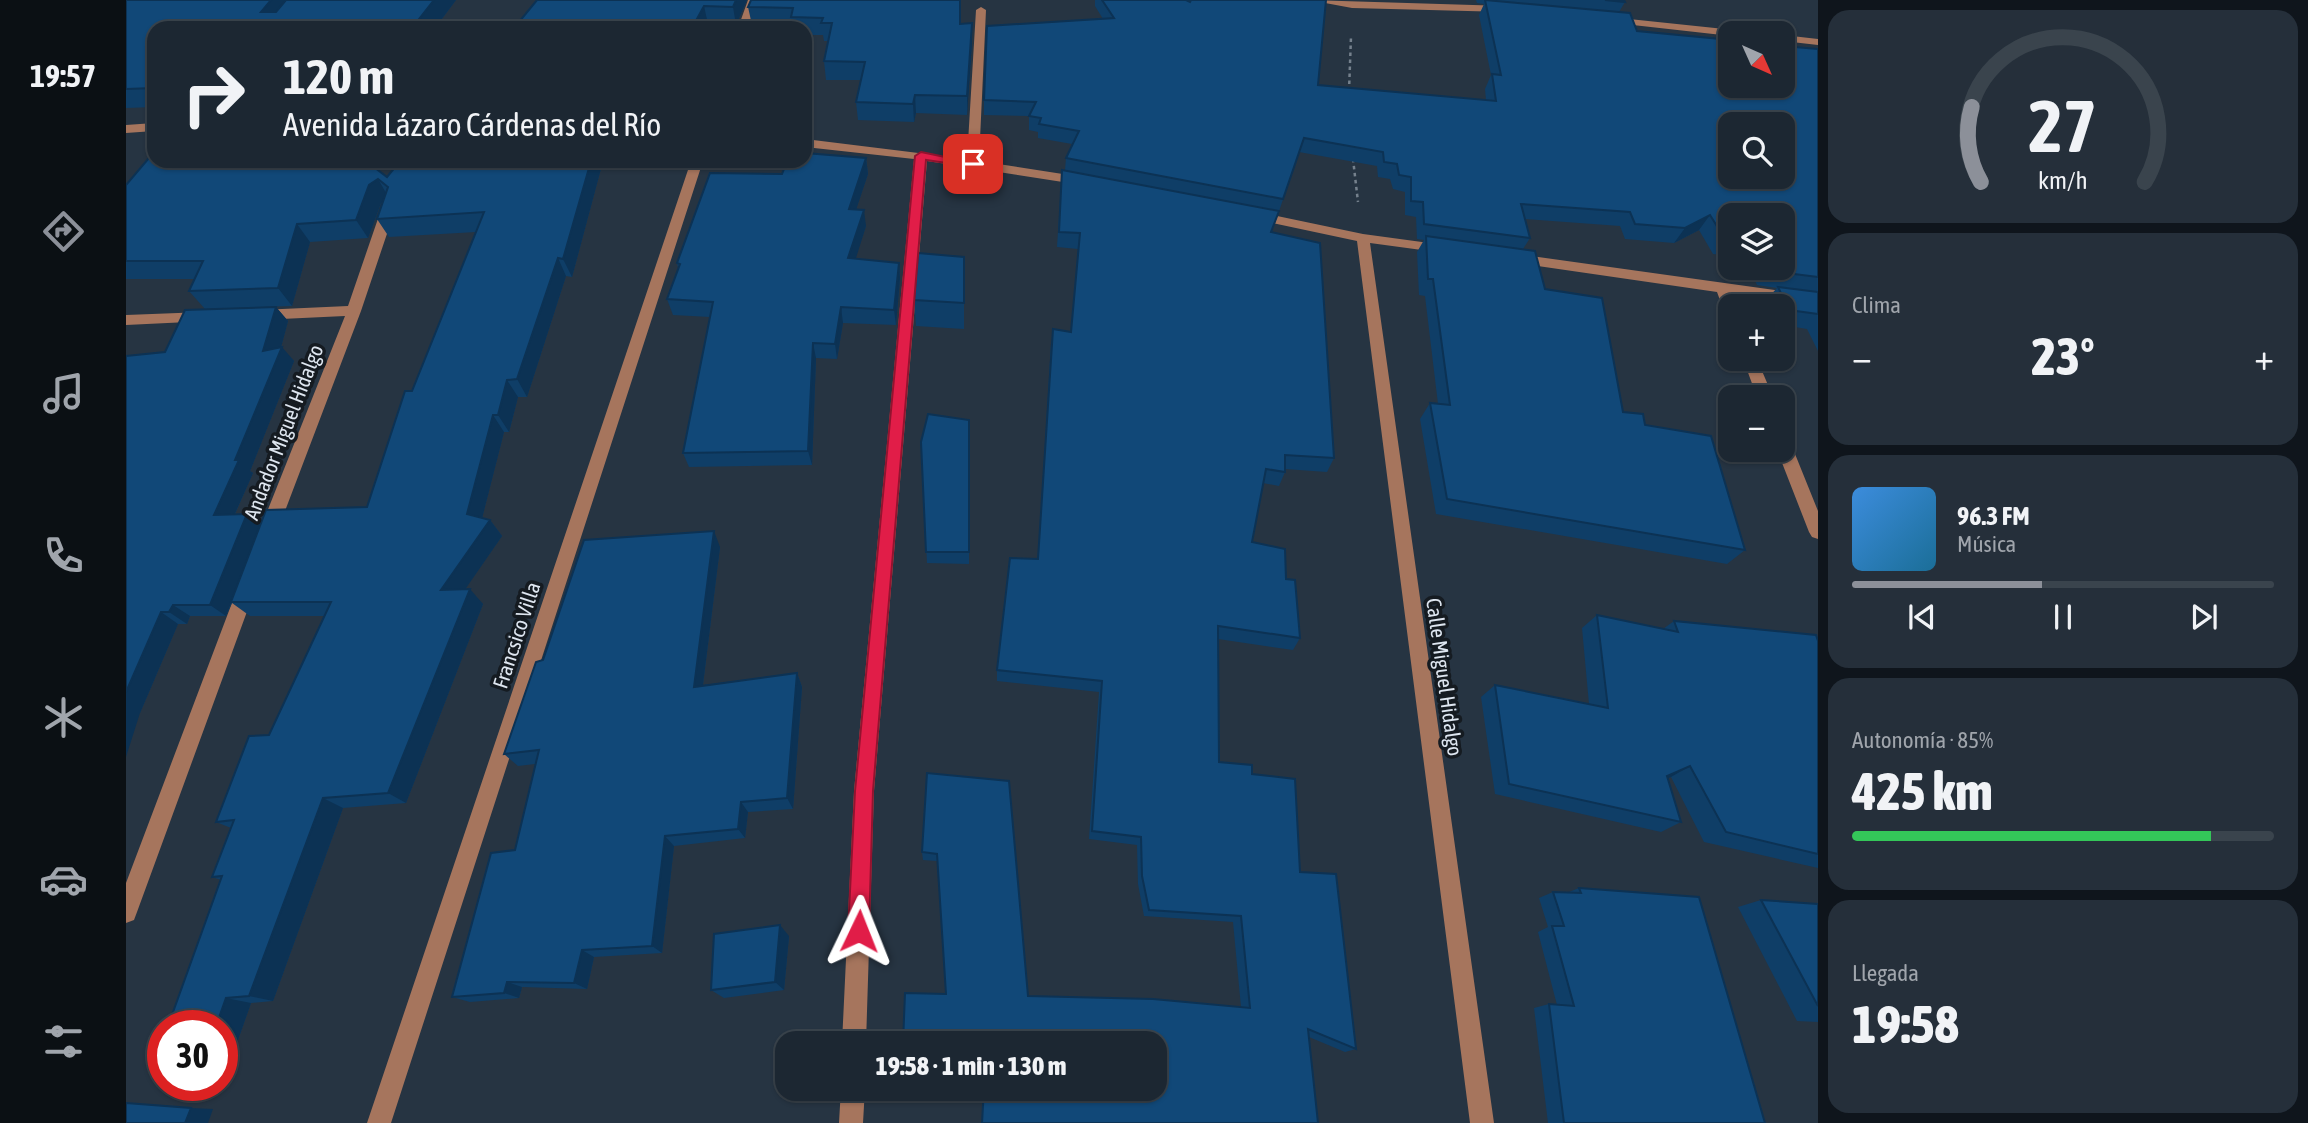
<!DOCTYPE html>
<html lang="es">
<meta charset="utf-8">
<style>
:root{--surface:#1c2732;--page:#252f3a;--text:#f1f3f6;--muted:#a0a5ac;--line:#3a444d;--accent:#8c9099}
body{margin:0;font-family:"Asap Condensed",sans-serif;background:var(--page);color:var(--text);height:100vh;display:flex;flex-direction:column;font-size:26px;white-space:nowrap}
*{box-sizing:border-box;margin:0}
p{font-size:23px;color:var(--muted)}
.icon{flex:none;width:38px;height:38px;fill:none;stroke:currentColor;stroke-width:2;stroke-linecap:round;stroke-linejoin:round}
.map{position:relative;flex:1;overflow:hidden}
.panel{display:flex;flex-direction:column;gap:10px;padding:10px;background:#0f151c;width:490px}
.panel>*{flex:none}
.guide{position:absolute;left:21px;top:21px;width:665px;height:147px;border-radius:21px;box-shadow:0 2px 5px #0004,0 0 0 2px var(--line);background:#1c2732;color:var(--text);overflow:hidden}
.needle{width:46px;rotate:135deg}
.controls{position:absolute;left:1592px;top:21px;display:grid;gap:14px}
.controls a{display:grid;place-items:center;width:77px;height:77px;border-radius:14px;background:var(--surface);box-shadow:0 2px 5px #0004,0 0 0 2px var(--line);font-size:35px}
.speed{position:absolute;left:21px;top:1010px;display:flex;gap:14px;font-size:35px;font-weight:700;text-align:center}
.speed>*{display:grid;place-content:center;width:91px;height:91px;border-radius:50%;background:var(--surface);box-shadow:0 2px 5px #0004,0 0 0 2px var(--line);line-height:1}
.speed .limit{border:10px solid #d22;background:#fff;color:#111}
.pin{position:absolute;display:grid;place-items:center;width:60px;height:60px;color:#fff;margin:-30px;border-radius:14px;box-shadow:0 4px 10px #0006}
.me{position:absolute;width:77px;margin:-38px;rotate:2deg;stroke-linejoin:round;filter:drop-shadow(0 0 5px #0008)}
.turn{display:flex;align-items:center;gap:24px;height:147px;padding:0 21px;font-size:32px}
.turn .icon{width:91px;height:91px;stroke-width:2.5}
.turn b{display:block;font-size:49px;line-height:60px}
.big{font-size:52px;font-weight:800;line-height:1.1}
.panel .widget{flex:1;display:flex;flex-direction:column;justify-content:center;gap:10px;min-width:0;padding:0 24px;border-radius:21px;background:var(--page)}
.panel .dial{align-items:center;gap:0}
.dial svg{height:182px;overflow:visible;fill:none;stroke:var(--line);stroke-width:7;stroke-linecap:round;text-anchor:middle}
.dial text{fill:var(--text);stroke:none}
.song{display:flex;align-items:center;gap:21px}
.cover{width:84px;height:84px;border-radius:10px;background:linear-gradient(135deg,hsl(210 70% 55%),hsl(200 70% 35%))}
.played{height:7px;border-radius:4px;background:linear-gradient(90deg,var(--accent) 45%,var(--line) 45%)}
.keys{display:flex;justify-content:space-around;direction:ltr}
.heat{display:flex;justify-content:space-between;align-items:center;font-size:38px;direction:ltr}
.charge{height:10px;border-radius:5px;background:linear-gradient(90deg,#34c759 85%,var(--line) 0)}
.trip{position:absolute;left:649px;top:1031px;width:392px;height:70px;border-radius:21px;background:var(--surface);box-shadow:0 2px 5px #0004,0 0 0 2px var(--line);font-weight:800;line-height:70px;text-align:center}
main{display:flex;flex:1;min-height:0}
.tabs{display:flex;flex-direction:column;width:126px;justify-content:space-around;align-items:center;background:#0b1014;color:var(--muted)}
.tabs .icon{width:49px;height:49px}
.tabs .selected{color:var(--accent)}
.tabs b{font-size:32px;color:var(--text)}
.map>svg:first-child{display:block}
.lines{fill:none;stroke-linecap:round;stroke-linejoin:round}
.path{stroke:#75818d;stroke-width:2.5;stroke-dasharray:3.5 3.5;stroke-linecap:butt}
.minor{fill:#a6755d;fill-rule:evenodd}
.wall{fill:#0f3e67}
.shaded-wall{fill:#0c3254}
.building{fill:#114878;stroke:#0c3254;stroke-width:2;fill-rule:evenodd}
.route{fill:#e11d48;stroke:#92132f;stroke-width:2}
.labels{text-anchor:middle;dominant-baseline:central;stroke-width:7;stroke-linejoin:round;paint-order:stroke}
.street-label{font-size:21px;fill:#dee6f0;stroke:#151b21}
</style>
<main>
<nav class="tabs">
<b>19:57</b>
<svg class="icon selected" aria-label="directions" viewBox="0 0 24 24"><path d="M12 3l9 9-9 9-9-9zM9 14v-3h6M13 9l2 2-2 2"/></svg>
<svg class="icon" aria-label="music" viewBox="0 0 24 24"><path d="M9 18V5l10-2v13"/><circle cx="6" cy="18" r="3"/><circle cx="16" cy="16" r="3"/></svg>
<svg class="icon" aria-label="phone" viewBox="0 0 24 24"><path d="M5 4h4l2 5-3 2q2 4 5 5l2-3 5 2v4C11 20 4 13 5 4z"/></svg>
<svg class="icon" aria-label="climate" viewBox="0 0 24 24"><path d="M12 3v18M4 7l16 10M4 17L20 7"/></svg>
<svg class="icon" aria-label="car" viewBox="0 0 24 24"><path d="M5 17H2v-5l4-1 3-4h7l3 4 3 1v5h-3M9 17h6M6 11h13"/><circle cx="7" cy="17" r="2"/><circle cx="17" cy="17" r="2"/></svg>
<svg class="icon" aria-label="filters" viewBox="0 0 24 24"><path d="M4 7h16M4 17h16"/><circle cx="9" cy="7" r="2"/><circle cx="15" cy="17" r="2"/></svg>
</nav>
<div class="map">
<svg width="1692" height="1123" viewBox="0 0 1692 1123">
<rect width="100%" height="100%" fill="#263442"/>
<g class="lines">
<path class="path" d="M 1223,91 L 1225,37
M 1227,159 L 1232,202"/>
<path class="minor" d="M 622,0 L 632,0 L 622,28 L 612,28 Z
M 1183,0 L 1380,6 L 1385,9 L 1380,12 L 1226,8 Z
M 855,7 L 860,10 L 853,161 L 956,177 L 962,181 L 956,185 L 801,161 L 748,791 L 740,1043 L 716,1043 L 728,791 L 788,159 L 679,147 L 679,139 L 841,159 L 850,10 Z
M 1484,17 L 1608,30 L 1613,33 L 1605,33 L 1605,36 L 1480,22 L 1480,18 Z
M 1657,35 L 1692,39 L 1692,45 L 1657,41 Z
M 28,123 L 28,131 L 0,133 L 0,125 Z
M 565,161 L 577,161 L 265,1123 L 241,1123 Z
M 263,203 L 270,207 L 235,311 L 151,532 L 148,537 L 136,537 L 133,532 L 219,316 L 134,320 L 127,315 L 134,310 L 222,306 L 256,207 Z
M 1128,211 L 1237,234 L 1318,245 L 1325,249 L 1318,253 L 1244,243 L 1368,1123 L 1344,1123 L 1231,241 L 1123,218 L 1123,212 Z
M 1390,254 L 1692,296 L 1692,306 L 1606,294 L 1610,306 L 1605,306 L 1605,316 L 1598,311 L 1591,292 L 1385,262 L 1383,259 Z
M 78,312 L 83,313 L 83,321 L 0,325 L 0,315 Z
M 1617,359 L 1631,359 L 1647,397 L 1631,397 Z
M 1657,438 L 1665,444 L 1692,511 L 1692,539 L 1686,537 L 1683,532 L 1651,450 L 1657,450 Z
M 121,579 L 127,582 L 130,587 L 11,912 L 8,920 L 0,923 L 0,883 L 112,587 L 115,582 Z
M 715,1088 L 739,1088 L 737,1123 L 713,1123 Z"/>
</g>
<path class="wall" d="M 0,0 L 330,0 L 309,28 L 28,28 L 28,107 L 0,108 Z
M 621,0 L 610,25 L 582,24 L 580,28 L 388,28 Z
M 625,0 L 834,24 L 846,41 L 841,115 L 790,113 L 788,122 L 732,120 L 730,102 L 735,80 L 700,80 L 698,61 L 702,41 L 698,41 L 697,35 L 679,35 L 679,28 L 666,28 L 666,26 L 626,25 L 622,7 Z
M 969,0 L 1060,0 L 1192,85 L 1360,100 L 1359,89 L 1365,75 L 1353,15 L 1358,4 L 1351,3 L 1350,0 L 1498,0 L 1499,2 L 1493,12 L 1511,31 L 1692,49 L 1692,351 L 1681,329 L 1657,325 L 1657,306 L 1641,306 L 1639,301 L 1651,288 L 1631,285 L 1623,268 L 1657,268 L 1605,215 L 1605,256 L 1587,254 L 1573,230 L 1548,243 L 1499,239 L 1494,226 L 1399,219 L 1404,238 L 1397,249 L 1419,289 L 1497,412 L 1519,425 L 1619,550 L 1601,564 L 1310,514 L 1294,419 L 1304,403 L 1312,404 L 1299,296 L 1293,295 L 1291,252 L 1298,240 L 1291,239 L 1290,217 L 1279,215 L 1279,192 L 1267,189 L 1264,179 L 1252,177 L 1251,166 L 1173,152 L 1146,232 L 1208,458 L 1201,472 L 1159,469 L 1159,472 L 1153,486 L 1137,483 L 1126,542 L 1160,579 L 1174,638 L 1167,650 L 1092,639 L 1093,762 L 1126,774 L 1174,872 L 1230,1049 L 1219,1052 L 1183,1037 L 1029,1088 L 820,994 L 811,861 L 797,860 L 796,852 L 801,773 L 902,996 L 1115,1007 L 1107,922 L 1018,916 L 1012,884 L 1011,845 L 963,839 L 973,692 L 871,681 L 871,670 L 912,559 L 925,344 L 945,332 L 952,249 L 931,247 L 935,185 L 939,170 L 940,158 L 946,144 L 912,138 L 912,132 L 903,130 L 903,116 L 858,115 L 858,100 L 977,19 L 969,6 Z
M 740,158 L 742,174 L 730,209 L 740,226 L 729,259 L 773,263 L 774,278 L 770,325 L 717,323 L 711,359 L 690,358 L 686,465 L 563,467 L 557,453 L 584,317 L 547,315 L 541,299 L 552,268 L 551,263 L 656,174 L 674,165 Z
M 477,161 L 446,277 L 440,276 L 401,397 L 392,397 L 383,432 L 378,432 L 356,518 L 364,520 L 376,536 L 339,589 L 357,604 L 280,803 L 217,808 L 147,1001 L 125,1003 L 107,1054 L 96,1055 L 95,880 L 86,877 L 105,828 L 90,822 L 143,735 L 199,616 L 124,616 L 106,603 L 100,616 L 64,616 L 61,624 L 52,624 L 14,713 L 39,352 L 150,307 L 162,321 L 155,347 L 168,361 L 124,471 L 127,473 L 109,514 L 121,514 L 134,526 L 241,507 L 286,391 L 350,232 L 263,237 L 251,219 L 257,201 L 255,203 L 242,238 L 184,242 L 166,306 L 79,309 L 63,291 L 69,279 L 0,279 L 0,185 L 261,177 Z
M 838,257 L 838,329 L 790,326 L 788,300 Z
M 843,420 L 843,564 L 801,563 L 795,442 Z
M 594,547 L 577,685 L 671,673 L 676,687 L 667,809 L 622,812 L 619,838 L 548,846 L 536,953 L 468,957 L 461,989 L 396,987 L 393,998 L 344,1002 L 326,997 L 389,850 L 409,764 L 392,766 L 378,754 L 417,660 Z
M 1471,615 L 1537,629 L 1548,621 L 1692,641 L 1692,868 L 1578,842 L 1545,777 L 1542,778 L 1555,822 L 1535,832 L 1369,794 L 1355,697 L 1369,685 L 1463,704 L 1456,628 Z
M 1453,888 L 1639,1123 L 1422,1123 L 1408,1008 L 1423,1004 L 1431,1005 L 1412,932 L 1422,927 L 1413,898 L 1427,892 L 1443,892 Z
M 1635,900 L 1692,904 L 1692,1022 L 1671,1021 L 1612,907 Z
M 663,936 L 658,990 L 598,998 L 585,990 Z"/>
<path class="shaded-wall" d="M 145,0 L 170,0 L 148,28 L 135,12 Z
M 308,0 L 330,0 L 309,28 L 286,28 Z
M 610,0 L 621,0 L 610,25 L 607,7 Z
M 578,6 L 582,24 L 580,28 L 566,28 Z
M 846,23 L 846,41 L 841,115 L 841,96 Z
M 789,95 L 790,113 L 788,122 L 787,104 Z
M 740,158 L 742,174 L 725,225 L 723,209 Z
M 465,161 L 477,161 L 446,277 L 437,259 Z
M 252,179 L 263,198 L 255,203 L 242,238 L 230,220 L 243,185 Z
M 738,210 L 740,226 L 725,274 L 722,258 Z
M 1584,215 L 1573,230 L 1548,243 L 1559,228 Z
M 171,224 L 184,242 L 166,306 L 152,288 Z
M 432,258 L 440,276 L 401,397 L 391,379 Z
M 773,263 L 774,278 L 770,325 L 768,310 Z
M 150,307 L 162,321 L 153,355 L 156,347 L 168,361 L 124,471 L 127,473 L 103,527 L 88,515 L 109,460 L 137,351 Z
M 715,307 L 717,323 L 711,359 L 709,344 Z
M 687,343 L 690,358 L 686,465 L 682,451 Z
M 381,380 L 392,397 L 383,432 L 372,415 Z
M 367,415 L 378,432 L 353,530 L 341,514 Z
M 121,514 L 135,526 L 100,616 L 84,605 Z
M 364,520 L 376,536 L 329,604 L 315,590 Z
M 588,531 L 594,547 L 575,700 L 568,687 Z
M 344,589 L 357,604 L 280,803 L 262,793 Z
M 47,605 L 64,616 L 61,624 L 43,612 Z
M 35,612 L 52,624 L 14,713 L 0,757 L 0,692 Z
M 671,673 L 676,687 L 667,809 L 661,798 Z
M 1564,766 L 1545,777 L 1522,786 L 1541,776 Z
M 197,798 L 217,808 L 147,1001 L 123,996 Z
M 615,802 L 622,812 L 619,838 L 612,829 Z
M 539,836 L 548,846 L 536,953 L 526,946 Z
M 654,925 L 663,936 L 658,990 L 649,982 Z
M 456,950 L 468,957 L 461,989 L 448,983 Z
M 381,982 L 396,987 L 393,998 L 378,993 Z
M 100,998 L 125,1003 L 107,1054 L 96,1053 L 96,1026 L 90,1026 Z
M 65,1108 L 87,1109 L 82,1123 L 59,1123 Z"/>
<path class="building" d="M 0,0 L 145,0 L 135,12 L 150,12 L 160,0 L 308,0 L 286,28 L 28,28 L 28,88 L 0,89 Z
M 411,0 L 610,0 L 607,7 L 578,6 L 566,28 L 388,28 Z
M 625,0 L 834,0 L 834,24 L 846,23 L 841,96 L 789,95 L 787,104 L 730,102 L 739,62 L 698,61 L 706,23 L 695,23 L 697,18 L 665,17 L 667,8 L 622,7 Z
M 976,0 L 1060,0 L 1064,2 L 1065,0 L 1200,0 L 1192,85 L 1370,101 L 1366,74 L 1375,75 L 1359,0 L 1504,13 L 1511,31 L 1605,40 L 1605,86 L 1657,86 L 1657,46 L 1692,49 L 1692,277 L 1644,271 L 1643,268 L 1657,268 L 1657,215 L 1605,215 L 1605,240 L 1599,239 L 1584,215 L 1559,228 L 1509,224 L 1504,212 L 1395,204 L 1404,238 L 1298,224 L 1297,202 L 1285,201 L 1285,177 L 1273,175 L 1271,164 L 1258,162 L 1257,152 L 1178,138 L 1157,199 L 940,158 L 953,131 L 913,124 L 915,118 L 903,116 L 910,102 L 858,100 L 861,26 L 988,18 ZM 1605,124 L 1657,124 L 1657,177 L 1605,177 Z
M 1479,0 L 1498,0 L 1499,2 Z
M 28,152 L 28,161 L 240,161 L 261,177 L 274,161 L 465,161 L 437,259 L 432,258 L 391,379 L 381,380 L 372,415 L 367,415 L 341,514 L 364,520 L 315,590 L 344,589 L 262,793 L 197,798 L 123,996 L 100,998 L 90,1026 L 42,1026 L 96,876 L 86,877 L 108,820 L 90,822 L 123,736 L 143,735 L 205,602 L 105,602 L 140,510 L 241,507 L 279,391 L 286,391 L 358,212 L 251,219 L 262,187 L 252,179 L 243,185 L 230,220 L 171,224 L 152,288 L 63,291 L 77,261 L 0,261 L 0,185 Z
M 679,153 L 740,158 L 723,209 L 738,210 L 722,258 L 773,263 L 768,310 L 715,307 L 709,344 L 687,343 L 682,451 L 557,453 L 587,302 L 541,299 L 554,264 L 551,263 L 584,173 L 656,174 L 660,164 L 674,165 L 676,161 L 679,161 Z
M 936,170 L 1153,211 L 1145,232 L 1194,243 L 1208,458 L 1159,455 L 1159,472 L 1140,469 L 1126,542 L 1159,549 L 1160,579 L 1169,580 L 1174,638 L 1092,626 L 1093,762 L 1126,765 L 1126,774 L 1169,779 L 1174,872 L 1210,874 L 1230,1049 L 1182,1029 L 1192,1123 L 856,1123 L 858,1088 L 1029,1088 L 1029,1043 L 777,1043 L 779,993 L 820,994 L 811,854 L 796,852 L 801,773 L 883,781 L 902,996 L 1027,999 L 1124,1008 L 1115,916 L 1023,910 L 1016,876 L 1015,837 L 966,831 L 976,681 L 871,670 L 884,558 L 912,559 L 927,329 L 945,332 L 954,233 L 933,232 Z
M 1300,236 L 1409,251 L 1419,289 L 1476,298 L 1497,412 L 1517,414 L 1519,425 L 1585,436 L 1619,550 L 1321,499 L 1304,403 L 1324,405 L 1307,279 L 1302,279 Z
M 792,253 L 838,257 L 838,303 L 788,300 Z
M 1652,287 L 1692,292 L 1692,314 L 1663,310 Z
M 150,307 L 137,351 L 156,347 L 109,460 L 113,460 L 88,515 L 121,514 L 84,605 L 47,605 L 43,612 L 35,612 L 0,692 L 0,356 L 39,352 L 59,310 Z
M 802,414 L 843,420 L 843,552 L 800,552 L 795,442 Z
M 588,531 L 568,687 L 671,673 L 661,798 L 615,802 L 612,829 L 539,836 L 526,946 L 456,950 L 448,983 L 381,982 L 378,993 L 326,997 L 365,853 L 389,850 L 413,750 L 378,754 L 410,662 L 417,660 L 458,540 Z
M 1471,615 L 1552,632 L 1548,621 L 1690,635 L 1692,641 L 1692,854 L 1600,832 L 1564,766 L 1541,776 L 1555,822 L 1383,784 L 1369,685 L 1482,708 Z
M 1453,888 L 1573,897 L 1639,1123 L 1438,1123 L 1423,1004 L 1448,1006 L 1426,926 L 1438,926 L 1427,892 L 1455,893 Z
M 1635,900 L 1692,904 L 1692,1006 Z
M 654,925 L 649,982 L 585,990 L 588,934 Z
M 37,1040 L 37,1055 L 31,1055 Z
M 0,1103 L 65,1108 L 59,1123 L 0,1123 Z"/>
<path class="route" d="M 795,152 L 853,164 L 847,167 L 800,160 L 747,791 L 743,931 L 740,938 L 733,941 L 725,938 L 722,931 L 729,791 L 789,156 Z"/>
<g class="labels">
<g class="street-label">
<text transform="translate(157 432) rotate(-69)">Andador Miguel Hidalgo</text>
<text transform="translate(390 635) rotate(-72)">Francsico Villa</text>
<text transform="translate(1319 677) rotate(82)">Calle Miguel Hidalgo</text>
</g>
</g>
</svg>
<div class="controls">
<a><svg class="needle" viewBox="-14 -14 28 28"><path d="M0-13l5 13h-10z" fill="#e53935"/><path d="M0 13l5-13h-10z" fill="#a0a5ac"/></svg></a>
<a><svg class="icon" aria-label="search" viewBox="0 0 24 24"><circle cx="10" cy="10" r="6"/><path d="M15 15l6 6"/></svg></a>
<a><svg class="icon" aria-label="layers" viewBox="0 0 24 24"><path d="M12 4l9 5-9 5-9-5zM3 14l9 5 9-5"/></svg></a>
<a>+</a>
<a>−</a>
</div>
<div class="speed"><div class="limit">30</div></div>
<div class="pin" style="left:847px;top:164px;background:#d93025"><svg class="icon" aria-label="arrive" viewBox="0 0 24 24"><path d="M6 21V4h12l-3 4 3 4H6"/></svg></div>
<svg class="me" style="left:733px;top:931px" viewBox="-20 -20 40 40"><path d="M0-17L14 15 0 8-14 15z" fill="#e11d48" stroke="#fff" stroke-width="4"/></svg>
<div class="trip">19:58 · 1 min · 130 m</div>
<div class="guide">
<div class="turn"><svg class="icon" aria-label="right" viewBox="0 0 24 24"><path d="M7 20v-9h11M14 6l5 5-5 5"/></svg><div><b>120 m</b>Avenida Lázaro Cárdenas del Río</div></div>
</div>
</div>
<section class="panel">
<div class="widget dial"><svg viewBox="0 0 100 80">
<path d="M14 69A42 42 0 1 1 86 69"/>
<path d="M14 69A42 42 0 0 1 10 36" stroke="#8c9099"/>
<text x="50" y="56" font-size="32" font-weight="700">27</text>
<text x="50" y="72" font-size="11">km/h</text>
</svg></div>
<div class="widget"><p>Clima</p>
<div class="heat"><a>−</a><b class="big">23°</b><a>+</a></div>
</div>
<div class="widget">
<div class="song"><i class="cover"></i><div><b>96.3 FM</b><p>Música</p></div></div>
<div class="played"></div>
<div class="keys"><svg class="icon" aria-label="previous" viewBox="0 0 24 24"><path d="M18 5L8 12l10 7zM5 5v14"/></svg><svg class="icon" aria-label="pause" viewBox="0 0 24 24"><path d="M8 5v14M16 5v14"/></svg><svg class="icon" aria-label="next" viewBox="0 0 24 24"><path d="M6 5l10 7-10 7zM19 5v14"/></svg></div>
</div>
<div class="widget"><p>Autonomía · 85%</p><b class="big">425 km</b><div class="charge"></div></div>
<div class="widget"><p>Llegada</p><b class="big">19:58</b></div>
</section>
</main>
